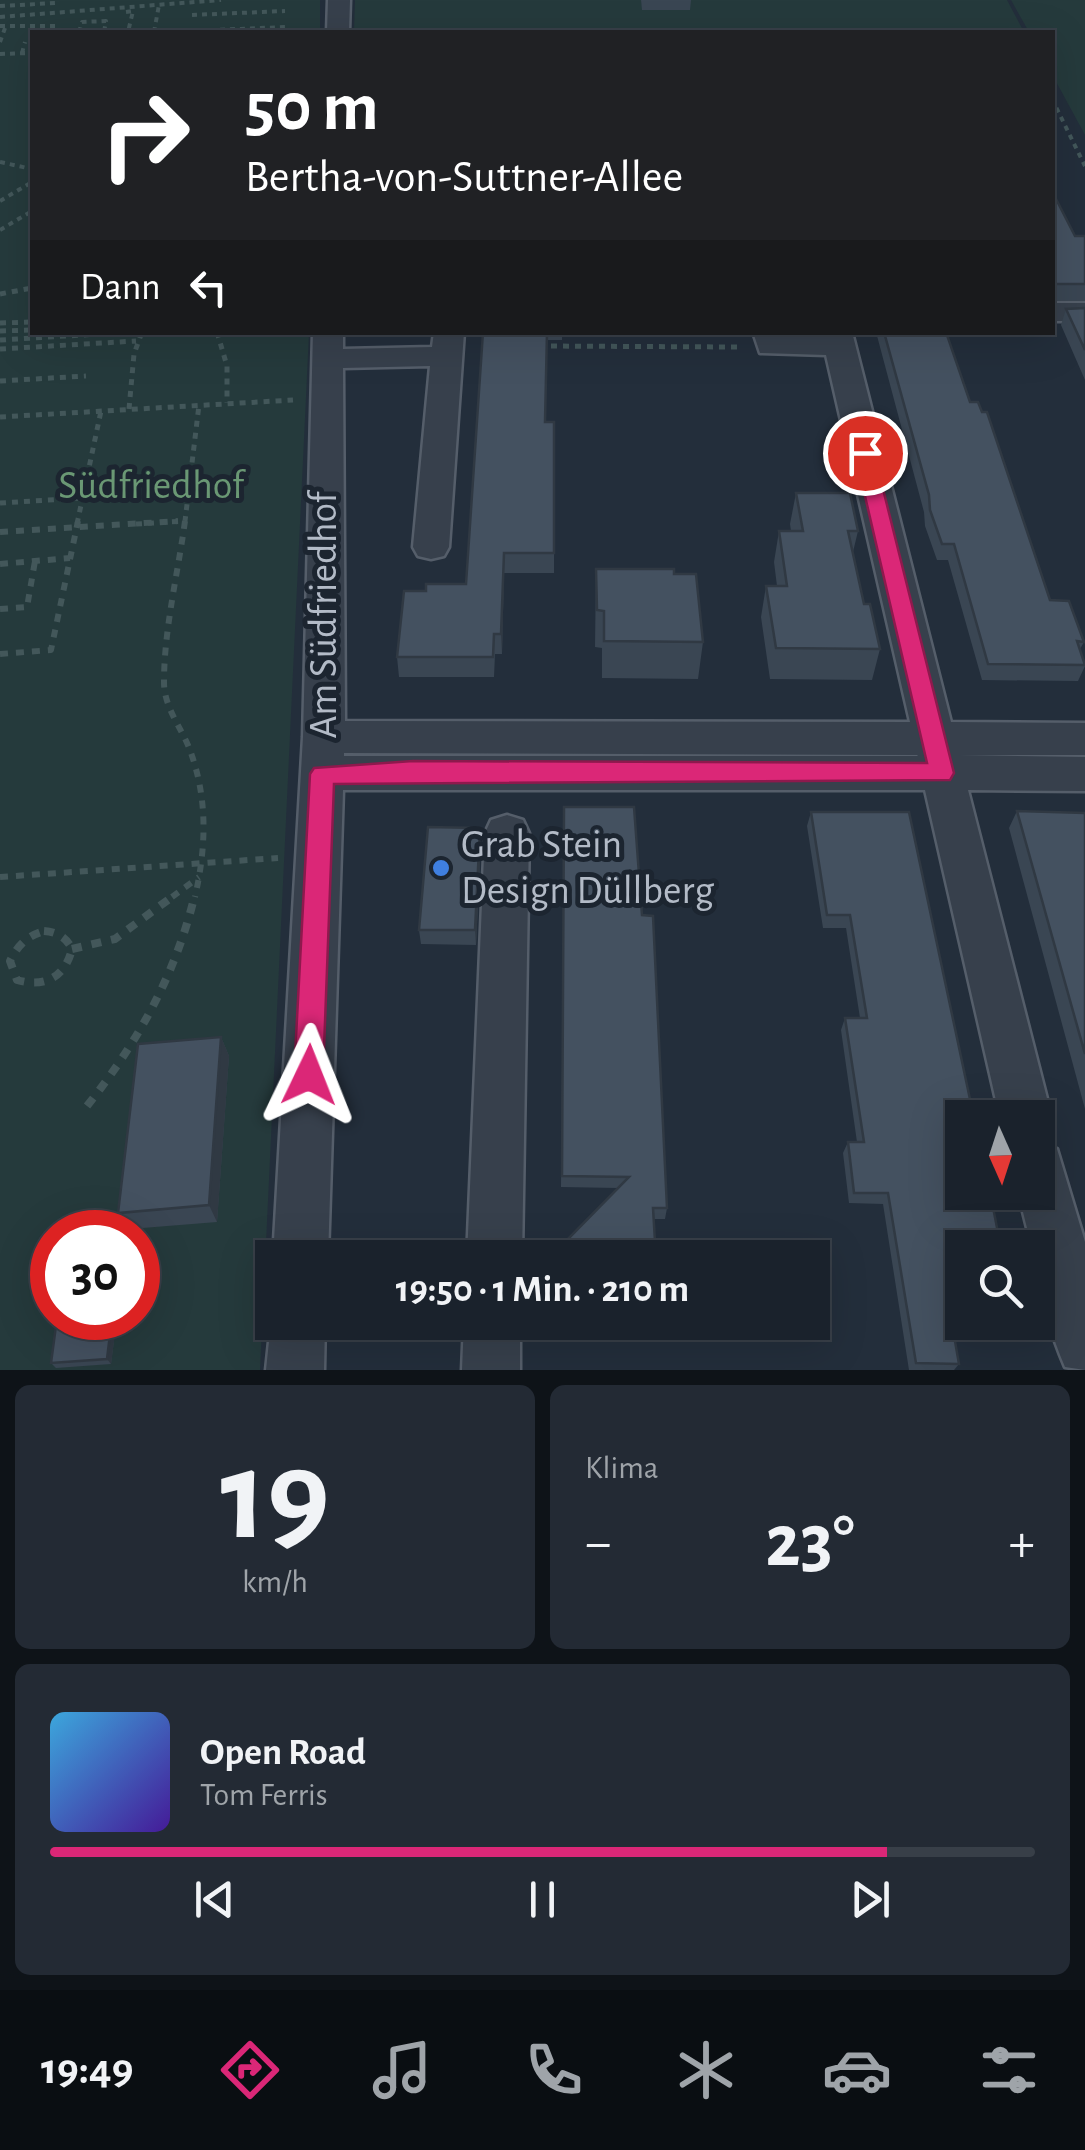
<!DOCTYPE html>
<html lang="de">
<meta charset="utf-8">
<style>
:root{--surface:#1a222c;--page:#232a34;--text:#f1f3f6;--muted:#9fa4a9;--line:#383f48;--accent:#db2777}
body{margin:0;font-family:"Alegreya Sans",sans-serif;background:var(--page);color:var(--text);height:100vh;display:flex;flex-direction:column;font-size:38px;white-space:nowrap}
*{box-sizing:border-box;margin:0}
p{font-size:32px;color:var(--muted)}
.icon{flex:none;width:55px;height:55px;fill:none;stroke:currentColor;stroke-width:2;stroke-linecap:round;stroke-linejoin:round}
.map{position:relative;height:1370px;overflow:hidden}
.details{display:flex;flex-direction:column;gap:15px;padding:15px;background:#0e1318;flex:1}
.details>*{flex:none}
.top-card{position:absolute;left:30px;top:30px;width:1025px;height:305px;border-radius:0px;box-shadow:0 10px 40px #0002,0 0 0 2px var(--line);background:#202124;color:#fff;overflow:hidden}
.needle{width:65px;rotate:177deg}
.buttons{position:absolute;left:945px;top:1100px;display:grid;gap:20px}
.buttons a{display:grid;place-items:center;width:110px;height:110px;border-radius:0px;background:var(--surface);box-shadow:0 10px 40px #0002,0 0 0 2px var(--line);font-size:50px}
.speed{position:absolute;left:30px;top:1210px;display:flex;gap:20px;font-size:50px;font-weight:700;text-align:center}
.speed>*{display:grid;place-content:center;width:130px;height:130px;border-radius:50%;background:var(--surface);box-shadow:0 10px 40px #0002,0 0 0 2px var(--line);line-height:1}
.speed .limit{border:15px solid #d22;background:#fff;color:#111}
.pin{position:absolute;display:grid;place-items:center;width:85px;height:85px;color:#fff;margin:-42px;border:5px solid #fff;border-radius:50%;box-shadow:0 2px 10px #0007}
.me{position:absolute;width:110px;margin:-55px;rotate:2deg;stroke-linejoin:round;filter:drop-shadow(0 0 8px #0008)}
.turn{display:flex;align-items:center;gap:35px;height:210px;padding:0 50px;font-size:45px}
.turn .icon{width:130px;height:130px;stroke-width:2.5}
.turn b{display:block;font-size:70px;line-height:85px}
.then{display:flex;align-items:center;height:95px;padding:0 50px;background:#0003;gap:20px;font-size:38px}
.big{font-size:75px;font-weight:600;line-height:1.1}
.details .card{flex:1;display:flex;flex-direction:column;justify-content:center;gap:15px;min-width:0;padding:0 35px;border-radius:15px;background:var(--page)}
.details .dial{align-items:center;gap:0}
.dial b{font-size:130px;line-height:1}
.song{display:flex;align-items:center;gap:30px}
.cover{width:120px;height:120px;border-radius:15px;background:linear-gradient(135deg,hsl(200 70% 55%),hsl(260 70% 35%))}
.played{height:10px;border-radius:5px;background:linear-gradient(90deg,var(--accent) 85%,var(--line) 85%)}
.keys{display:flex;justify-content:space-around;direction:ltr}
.heat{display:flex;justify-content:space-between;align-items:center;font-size:55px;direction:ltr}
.details .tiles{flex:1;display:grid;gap:15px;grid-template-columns:1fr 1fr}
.card:last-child{grid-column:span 2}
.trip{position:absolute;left:255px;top:1240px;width:575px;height:100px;border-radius:0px;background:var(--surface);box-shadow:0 10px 40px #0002,0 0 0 2px var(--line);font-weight:600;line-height:100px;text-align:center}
.tabs{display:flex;height:160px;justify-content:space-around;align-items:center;background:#0a0e12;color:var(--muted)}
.tabs .icon{width:70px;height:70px}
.tabs .current{color:var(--accent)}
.tabs b{font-size:45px;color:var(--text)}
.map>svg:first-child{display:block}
.green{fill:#253a3c;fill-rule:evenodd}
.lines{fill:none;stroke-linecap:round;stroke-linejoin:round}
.minor-casing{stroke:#555e6a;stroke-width:5}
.path-far3{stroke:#43575a;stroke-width:4;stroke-dasharray:5 5;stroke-linecap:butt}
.path-far2{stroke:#43575a;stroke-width:5;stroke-dasharray:6 6;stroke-linecap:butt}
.path-far1{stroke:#43575a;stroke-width:6;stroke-dasharray:8 8;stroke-linecap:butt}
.path{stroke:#43575a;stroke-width:8;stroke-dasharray:10 10;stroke-linecap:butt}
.minor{fill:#37404c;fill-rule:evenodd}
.wall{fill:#3a4653}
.shaded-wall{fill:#303943}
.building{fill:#445160;stroke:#303943;stroke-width:2.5}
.route{fill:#db2777;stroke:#8e194d;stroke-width:2.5}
.shop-dot{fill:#3f7fe0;stroke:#1c2530;stroke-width:4}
.labels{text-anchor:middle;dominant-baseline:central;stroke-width:10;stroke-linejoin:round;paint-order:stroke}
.park-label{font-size:40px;fill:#6a9874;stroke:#1c2530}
.street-label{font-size:40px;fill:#b3bbc7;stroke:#1c2530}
.poi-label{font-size:40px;fill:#b3bbc7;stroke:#1c2530;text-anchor:start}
</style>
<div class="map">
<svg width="1085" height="1370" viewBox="0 0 1085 1370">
<rect width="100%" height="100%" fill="#232e3b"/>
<path class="green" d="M 0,0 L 320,0 L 320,32 L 32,32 L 32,332 L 309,333 L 260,1370 L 0,1370 ZM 52,1232 L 138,1232 L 138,1318 L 52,1318 Z
M 355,0 L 641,0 L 643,10 L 689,10 L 689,0 L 1007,0 L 1024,32 L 354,32 Z
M 1011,0 L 1085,0 L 1085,135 L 1053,76 L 1052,32 L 1029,32 Z"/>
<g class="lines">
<g class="minor-casing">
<path id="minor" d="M 328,0 L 350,0 L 349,32 L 327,32 Z
M 1052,303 L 1085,303 L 1085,321 L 1052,321 Z
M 313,332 L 343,332 L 343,349 L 432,347 L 434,332 L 464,332 L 449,547 L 444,556 L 431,559 L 418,556 L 413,547 L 430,366 L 343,368 L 345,721 L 910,722 L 826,355 L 760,353 L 753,332 L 783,332 L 784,337 L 852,332 L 951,722 L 1085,723 L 1085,755 L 959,755 L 1085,757 L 1085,791 L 968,790 L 1052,1118 L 1044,1136 L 1038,1138 L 1038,1118 L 1000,1118 L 925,790 L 343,790 L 328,1258 L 273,1258 L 303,737 ZM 344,753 L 917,755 L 918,756 L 344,756 Z
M 507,815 L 523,820 L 529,833 L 522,1258 L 467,1258 L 485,833 L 491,820 Z
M 1038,1141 L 1057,1149 L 1085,1242 L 1085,1370 L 1065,1367 C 1049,1330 1038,1287 1038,1248 L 1032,1248 L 1018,1192 L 1038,1192 Z
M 272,1313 L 272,1322 L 325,1322 L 324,1370 L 266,1370 Z
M 464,1322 L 520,1322 L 520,1370 L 462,1370 Z"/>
</g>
<path class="path-far3" d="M 0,6 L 56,3
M 126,12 L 133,11 L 128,32
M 192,15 L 285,11
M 0,17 L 221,0
M 0,26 L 57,26 L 55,32
M 190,31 L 285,27
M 79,32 L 82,22 L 106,21 L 104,32
M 154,32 L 159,5
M 0,42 L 5,28
M 22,53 L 25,42
M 0,54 L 32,53
M 1052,99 L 1085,166
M 0,162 L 32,169
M 0,201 L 32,182
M 0,230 L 32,211"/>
<path class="path-far2" d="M 0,294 L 32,288
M 0,323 L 32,322
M 0,331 L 32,330
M 217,332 L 227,366 L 227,403
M 0,340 L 132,332
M 539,346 L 737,347
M 0,349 L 136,341
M 0,381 L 86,376
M 129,409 L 134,354 L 142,332
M 0,417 L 293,400
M 0,503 L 82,498
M 77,524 L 101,411
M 136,524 L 185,521 L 199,405"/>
<path class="path-far1" d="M 185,521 C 178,573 164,629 164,682 C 164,709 183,729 191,753 C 208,801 206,848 195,897
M 0,532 L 178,521
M 0,564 L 70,558
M 0,609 L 27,607 L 35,561
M 0,654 L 51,650 L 78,521
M 0,877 L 278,858
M 172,897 L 199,877"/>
<path class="path" d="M 44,931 C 57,932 66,937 72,949 C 65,977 45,988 17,980 L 10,961 C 18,945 27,936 44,931 Z
M 72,949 L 115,939 L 176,894
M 87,1106 C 138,1042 176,974 195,894"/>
<use href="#minor" class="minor"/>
</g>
<path class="wall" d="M 641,0 L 691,0 L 690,10 L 642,10 Z
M 1052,197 L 1075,236 L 1085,236 L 1085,300 L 1052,300 Z
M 1085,308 L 1085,380 L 1061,325 L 1066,309 Z
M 483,332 L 562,332 L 562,340 L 547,340 L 545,422 L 554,422 L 554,573 L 504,573 L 502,654 L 495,654 L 494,677 L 399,677 L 397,657 L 426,591 L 466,584 Z
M 876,332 L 946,332 L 970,402 L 1050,600 L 1084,642 L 1080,649 L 1085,666 L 1078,681 L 982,680 L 948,560 L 937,560 L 925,526 L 924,512 Z
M 796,493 L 858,531 L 853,552 L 864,604 L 880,649 L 872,680 L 770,679 L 761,617 L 766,586 L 777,586 L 774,562 L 779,531 L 791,531 L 790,524 Z
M 596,569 L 674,574 L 703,642 L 698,679 L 602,678 L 602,648 L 595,647 Z
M 564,807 L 642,915 L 667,1208 L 665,1219 L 654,1219 L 618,1188 L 561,1187 Z
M 1017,811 L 1085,813 L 1085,1109 L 1009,828 Z
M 811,812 L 1017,1324 L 1009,1333 L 953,1333 L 959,1364 L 954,1370 L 909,1370 L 883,1204 L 849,1203 L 843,1153 L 848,1142 L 857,1142 L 841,1030 L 845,1018 L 860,1018 L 846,928 L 823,928 L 807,826 Z
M 481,843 L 476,945 L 421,944 L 419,930 Z
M 221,1037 L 229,1056 L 217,1222 L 130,1229 L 118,1213 Z
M 117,1318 L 111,1364 L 56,1368 L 51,1363 Z
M 561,1322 L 648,1322 L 646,1330 L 561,1329 Z"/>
<path class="shaded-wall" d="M 504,553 L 504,573 L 502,654 L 501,634 Z
M 480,828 L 481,843 L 476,945 L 475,930 Z
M 221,1037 L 229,1056 L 217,1222 L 209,1205 Z
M 112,1318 L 117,1318 L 111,1364 L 107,1359 Z"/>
<path class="building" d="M 1052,197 L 1055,197 L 1075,236 L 1085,236 L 1085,284 L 1056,284 L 1052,276 Z
M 1085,308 L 1085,350 L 1066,309 Z
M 483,332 L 547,332 L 545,422 L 554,422 L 554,553 L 504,553 L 501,634 L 494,634 L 493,657 L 397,657 L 404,591 L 426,591 L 426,584 L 466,584 Z
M 884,332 L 946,332 L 970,402 L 978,402 L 982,412 L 987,412 L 1050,600 L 1069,601 L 1084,642 L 1077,641 L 1085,665 L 988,664 L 954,544 L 942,544 L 930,510 L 929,495 Z
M 796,493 L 850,493 L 858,531 L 848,531 L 864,604 L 870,604 L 880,649 L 776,648 L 766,586 L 787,586 L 779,531 L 803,531 Z
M 596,569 L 674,569 L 674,574 L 696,574 L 703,642 L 604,641 L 604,611 L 597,610 Z
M 564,807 L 634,807 L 642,915 L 653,916 L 667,1208 L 653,1208 L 656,1258 L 562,1258 L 562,1245 L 629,1177 L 562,1176 Z
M 1017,811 L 1085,813 L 1085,1054 Z
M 811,812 L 909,812 L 974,1118 L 962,1118 L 962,1192 L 990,1192 L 1001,1248 L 962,1248 L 962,1322 L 1017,1322 L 1017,1324 L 952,1324 L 959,1364 L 916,1363 L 888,1193 L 854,1193 L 848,1142 L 864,1142 L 845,1018 L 867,1018 L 850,915 L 827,915 Z
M 428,827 L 480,828 L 475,930 L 419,930 Z
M 221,1037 L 209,1205 L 118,1213 L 138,1044 Z
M 57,1318 L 112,1318 L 107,1359 L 51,1363 Z"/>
<path class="route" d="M 865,447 L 874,453 L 954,773 L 950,780 L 334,784 L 323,1075 L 319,1084 L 309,1088 L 299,1084 L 294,1075 L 310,774 L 314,768 L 413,761 L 927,763 L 855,453 Z"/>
<circle class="shop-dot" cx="441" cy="868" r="10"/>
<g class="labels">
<g class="park-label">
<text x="151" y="486">Südfriedhof</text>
</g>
<g class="street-label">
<text transform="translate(324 615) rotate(-90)">Am Südfriedhof</text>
</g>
<g class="poi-label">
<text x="461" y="845">Grab Stein<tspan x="461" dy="46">Design Düllberg</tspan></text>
</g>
</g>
</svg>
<div class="buttons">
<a><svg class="needle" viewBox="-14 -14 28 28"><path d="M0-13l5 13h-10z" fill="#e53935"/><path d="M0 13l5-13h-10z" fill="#9fa4a9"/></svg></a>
<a><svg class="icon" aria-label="search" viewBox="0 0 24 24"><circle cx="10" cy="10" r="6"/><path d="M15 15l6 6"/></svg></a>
</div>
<div class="speed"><div class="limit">30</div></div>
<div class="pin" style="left:865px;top:453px;background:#d93025"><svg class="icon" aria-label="arrive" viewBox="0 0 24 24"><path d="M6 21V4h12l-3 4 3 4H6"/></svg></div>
<svg class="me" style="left:309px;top:1075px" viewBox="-20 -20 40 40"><path d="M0-17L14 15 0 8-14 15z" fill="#db2777" stroke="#fff" stroke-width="4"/></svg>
<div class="trip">19:50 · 1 Min. · 210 m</div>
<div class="top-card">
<div class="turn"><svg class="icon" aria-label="right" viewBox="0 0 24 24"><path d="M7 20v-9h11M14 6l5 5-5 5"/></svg><div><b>50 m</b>Bertha-von-Suttner-Allee</div></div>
<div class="then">Dann<svg class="icon" aria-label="left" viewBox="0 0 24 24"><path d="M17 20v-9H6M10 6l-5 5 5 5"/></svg></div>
</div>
</div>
<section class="details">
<div class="tiles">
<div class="card dial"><b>19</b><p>km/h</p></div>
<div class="card"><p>Klima</p>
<div class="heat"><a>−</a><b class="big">23°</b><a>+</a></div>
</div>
<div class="card">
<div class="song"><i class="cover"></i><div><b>Open Road</b><p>Tom Ferris</p></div></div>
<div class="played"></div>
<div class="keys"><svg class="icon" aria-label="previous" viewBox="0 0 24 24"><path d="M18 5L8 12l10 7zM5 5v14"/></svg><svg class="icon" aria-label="pause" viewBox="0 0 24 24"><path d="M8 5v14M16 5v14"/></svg><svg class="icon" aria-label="next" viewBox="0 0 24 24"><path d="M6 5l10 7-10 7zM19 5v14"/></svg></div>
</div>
</div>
</section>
<nav class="tabs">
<b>19:49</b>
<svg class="icon current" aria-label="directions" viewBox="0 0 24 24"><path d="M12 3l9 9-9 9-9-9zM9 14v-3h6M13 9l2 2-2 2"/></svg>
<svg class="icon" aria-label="music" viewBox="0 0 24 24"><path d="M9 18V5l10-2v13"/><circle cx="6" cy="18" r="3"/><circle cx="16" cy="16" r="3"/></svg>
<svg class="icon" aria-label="phone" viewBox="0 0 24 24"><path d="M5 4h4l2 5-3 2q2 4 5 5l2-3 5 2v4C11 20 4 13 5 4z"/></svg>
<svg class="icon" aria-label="climate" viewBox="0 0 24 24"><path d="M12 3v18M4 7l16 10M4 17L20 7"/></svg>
<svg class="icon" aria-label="car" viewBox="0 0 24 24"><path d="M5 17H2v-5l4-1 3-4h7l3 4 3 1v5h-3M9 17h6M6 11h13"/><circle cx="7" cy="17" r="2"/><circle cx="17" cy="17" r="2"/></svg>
<svg class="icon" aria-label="filters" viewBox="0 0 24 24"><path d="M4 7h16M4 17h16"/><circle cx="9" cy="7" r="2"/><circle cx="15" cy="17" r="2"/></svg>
</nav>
